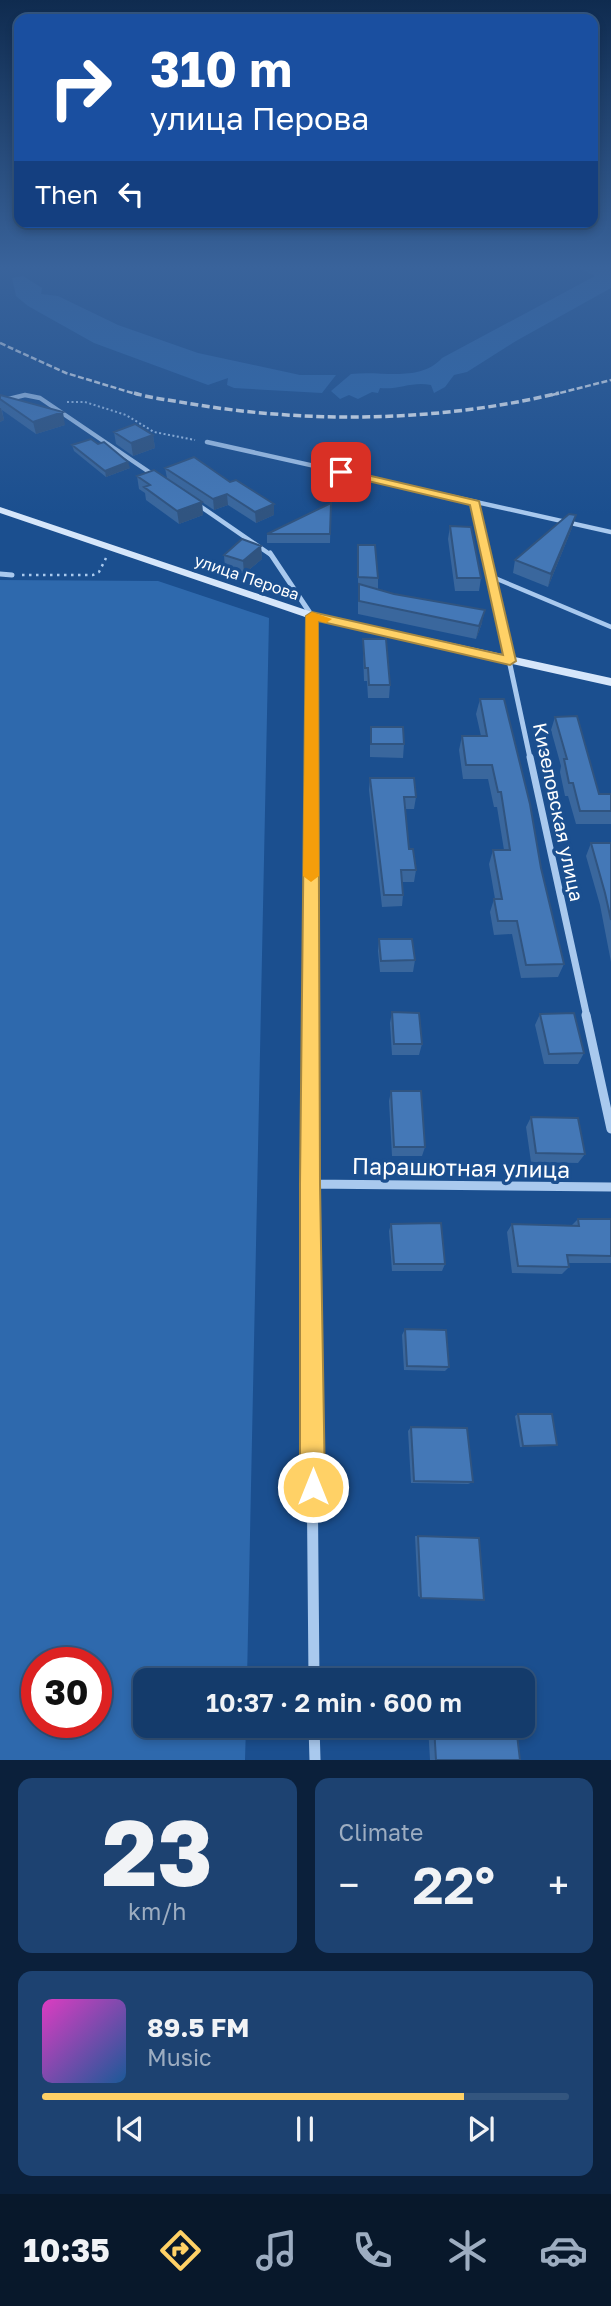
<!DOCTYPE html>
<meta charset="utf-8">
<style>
:root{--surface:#143b6b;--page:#1d4271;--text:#f1f3f6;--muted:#9dadc1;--line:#33557e;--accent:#ffd166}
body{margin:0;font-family:"Golos Text",sans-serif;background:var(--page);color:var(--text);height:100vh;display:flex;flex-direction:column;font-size:26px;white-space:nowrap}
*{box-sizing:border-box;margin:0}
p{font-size:23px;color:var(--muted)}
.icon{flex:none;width:38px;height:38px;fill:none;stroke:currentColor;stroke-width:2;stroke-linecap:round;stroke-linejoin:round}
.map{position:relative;height:1760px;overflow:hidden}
.sheet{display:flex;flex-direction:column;gap:18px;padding:18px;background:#0b203b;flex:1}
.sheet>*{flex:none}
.hud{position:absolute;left:14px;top:14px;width:584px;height:214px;border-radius:14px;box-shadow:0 4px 10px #0003,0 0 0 2px var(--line);background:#1a4fa0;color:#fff;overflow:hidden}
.speed{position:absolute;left:21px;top:1647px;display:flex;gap:14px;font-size:35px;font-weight:700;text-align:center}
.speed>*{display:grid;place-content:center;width:91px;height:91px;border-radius:50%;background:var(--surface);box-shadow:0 4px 10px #0003,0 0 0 2px var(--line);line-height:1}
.speed .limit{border:10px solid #d22;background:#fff;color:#111}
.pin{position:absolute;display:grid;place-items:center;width:60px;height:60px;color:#fff;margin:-30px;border-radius:14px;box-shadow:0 4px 10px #0006}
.me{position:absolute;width:77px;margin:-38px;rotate:0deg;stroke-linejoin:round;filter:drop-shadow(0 0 5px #0008)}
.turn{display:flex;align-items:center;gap:24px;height:147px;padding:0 21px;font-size:32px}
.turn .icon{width:91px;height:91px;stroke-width:2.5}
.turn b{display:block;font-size:49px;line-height:60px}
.then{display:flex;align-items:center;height:66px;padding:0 21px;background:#0003;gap:14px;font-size:26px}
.big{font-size:52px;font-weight:600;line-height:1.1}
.sheet .card{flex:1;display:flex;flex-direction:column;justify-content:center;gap:10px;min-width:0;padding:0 24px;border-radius:14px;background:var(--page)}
.sheet .dial{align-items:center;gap:0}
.dial b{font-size:91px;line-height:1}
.song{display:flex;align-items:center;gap:21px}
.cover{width:84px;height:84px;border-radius:10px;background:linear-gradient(135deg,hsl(310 70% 55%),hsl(210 70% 35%))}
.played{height:7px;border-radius:4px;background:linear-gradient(90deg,var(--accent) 80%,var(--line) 80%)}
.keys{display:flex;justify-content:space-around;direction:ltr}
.heat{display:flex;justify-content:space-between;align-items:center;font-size:38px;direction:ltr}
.sheet .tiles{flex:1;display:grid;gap:18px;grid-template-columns:1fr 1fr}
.card:last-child{grid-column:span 2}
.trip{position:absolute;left:133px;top:1668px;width:402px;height:70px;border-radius:14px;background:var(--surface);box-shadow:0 4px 10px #0003,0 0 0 2px var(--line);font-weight:600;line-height:70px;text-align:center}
.tab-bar{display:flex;height:112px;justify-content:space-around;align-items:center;background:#08182b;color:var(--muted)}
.tab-bar .icon{width:49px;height:49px}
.tab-bar .on{color:var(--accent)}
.tab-bar b{font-size:32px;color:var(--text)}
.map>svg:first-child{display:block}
.green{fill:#2e69ad;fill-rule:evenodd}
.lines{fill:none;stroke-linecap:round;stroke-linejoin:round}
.path-far1{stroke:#a9c9ee;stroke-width:2;stroke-dasharray:2 2.5;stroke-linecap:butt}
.path{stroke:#a9c9ee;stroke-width:2.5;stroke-dasharray:2.5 4.5;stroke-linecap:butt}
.service{stroke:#a9c9ee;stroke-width:4.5}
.minor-far4{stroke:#a9c9ee;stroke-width:4.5}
.minor-far3{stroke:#a9c9ee;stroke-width:5}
.minor-far2{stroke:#a9c9ee;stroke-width:7}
.minor-far1{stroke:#a9c9ee;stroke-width:9}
.minor{stroke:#a9c9ee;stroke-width:11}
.secondary{fill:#d6e6fa;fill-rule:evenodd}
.rail-far1{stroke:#fff;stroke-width:2.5;stroke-dasharray:6 2.5;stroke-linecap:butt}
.rail{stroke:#fff;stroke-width:3.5;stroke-dasharray:8 3.5;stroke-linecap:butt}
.wall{fill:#3a679d}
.shaded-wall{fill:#305480}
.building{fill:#4478b7;stroke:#305480;stroke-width:2}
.route{fill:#ffd166;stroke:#a68842;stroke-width:2}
.slow{fill:#f59e0b}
.labels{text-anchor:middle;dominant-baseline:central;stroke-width:7;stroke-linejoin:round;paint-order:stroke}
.far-street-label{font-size:16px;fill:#fff;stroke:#1b4f8f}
.street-label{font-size:19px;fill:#fff;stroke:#1b4f8f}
.near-street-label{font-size:23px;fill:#fff;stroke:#1b4f8f}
</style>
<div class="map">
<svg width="611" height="1760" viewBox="0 0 611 1760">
<rect width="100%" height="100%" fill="#1b4f8f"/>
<path class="green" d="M 579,268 L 608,268 L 611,274 L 611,288 L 516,341 L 467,372 L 454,375 L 445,387 L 434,393 L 431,385 C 412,381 399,390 380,388 L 378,393 L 372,392 L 358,399 L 349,395 L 340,399 L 331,391 L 351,374 C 383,370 419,383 442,358 L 595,276 Z
M 23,276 L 42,288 L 41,294 L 58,296 L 118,325 L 198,353 L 300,375 L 336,375 L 322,393 L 234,388 L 227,385 L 228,378 L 208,385 L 94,343 L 28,306 L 16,296 L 12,278 Z
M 0,580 L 158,581 L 269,618 L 247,1680 L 145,1680 L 145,1726 L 246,1726 L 245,1760 L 0,1760 ZM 96,1662 L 96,1722 L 37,1722 L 37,1662 Z"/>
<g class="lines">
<path class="path-far1" d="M 67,402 L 85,402 L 126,415 L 154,432 L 195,440"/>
<path class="path" d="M 22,575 L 93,575 L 99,572 L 106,558"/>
<path class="service" d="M 490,576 L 611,627"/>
<path class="minor-far4" d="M 0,401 L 25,395 L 40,398 L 155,476
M 207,442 L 611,532
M 475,503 L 486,555
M 197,504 L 271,555"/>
<path class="minor-far3" d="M 270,553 L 312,616 L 311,758
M 486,553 L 530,758
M 0,574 L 12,575"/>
<path class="minor-far2" d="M 530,757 L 587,1017
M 311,1017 L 312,757"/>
<path class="minor-far1" d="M 311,1015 L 311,1345
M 586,1015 L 611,1129
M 310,1184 L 611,1187"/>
<path class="minor" d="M 311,1343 L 314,1680
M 314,1726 L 315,1760"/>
<path class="secondary" d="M 0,507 L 315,613 L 611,678 L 611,686 L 308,618 L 0,513 Z"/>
<path class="rail-far1" d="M 0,343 L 66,373 L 139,395
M 552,395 L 611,380"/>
<path class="rail" d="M 134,393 C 150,398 169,400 186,403 C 307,424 440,422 559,393"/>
</g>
<path class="wall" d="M 0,395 L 65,425 L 36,434 L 2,410 L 4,420 L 0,422 Z
M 114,432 L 153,435 L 155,448 L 133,456 L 116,444 Z
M 72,445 L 130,468 L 106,477 L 74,451 Z
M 165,468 L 230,482 L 274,504 L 274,515 L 256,523 L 228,505 L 214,510 L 202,502 L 203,515 L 179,524 L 146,500 L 145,493 L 139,489 L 137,476 L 167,478 Z
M 331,503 L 330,543 L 267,543 L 267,534 Z
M 450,526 L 481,578 L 479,591 L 455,591 L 448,539 Z
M 572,528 L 548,587 L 513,573 L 515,560 Z
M 358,545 L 378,578 L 378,589 L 375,589 L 482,623 L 476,639 L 358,614 Z
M 261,546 L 262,559 L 244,574 L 225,568 L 224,555 Z
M 363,639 L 390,685 L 389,698 L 368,698 L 367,681 L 364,681 L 363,652 Z
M 480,699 L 541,868 L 564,964 L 558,977 L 521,978 L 512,934 L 494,935 L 490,912 L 494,899 L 495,899 L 489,864 L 493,850 L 504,850 L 497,807 L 494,807 L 488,779 L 463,779 L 459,750 L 462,736 L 481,736 L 476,714 Z
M 555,717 L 599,794 L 611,794 L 611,824 L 576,824 L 568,796 L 565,796 L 560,772 L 561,766 L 551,730 Z
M 371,727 L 404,744 L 403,758 L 370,757 L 370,740 Z
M 370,778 L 416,797 L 414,809 L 405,809 L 409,849 L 416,870 L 414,882 L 402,882 L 403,895 L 402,906 L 382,907 L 369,790 Z
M 591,843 L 611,843 L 611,962 L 600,905 L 586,856 Z
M 379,939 L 415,960 L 413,972 L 380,972 L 378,951 Z
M 392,1012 L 422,1044 L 419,1055 L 392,1055 L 390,1023 Z
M 540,1014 L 584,1053 L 578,1064 L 544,1064 L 535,1025 Z
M 391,1091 L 425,1147 L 422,1156 L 392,1156 L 389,1101 Z
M 531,1117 L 585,1154 L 578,1163 L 531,1162 L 526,1127 Z
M 578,1219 L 611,1219 L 611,1263 L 568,1263 L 569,1267 L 562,1274 L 512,1273 L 507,1232 L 512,1224 L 572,1225 Z
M 391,1224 L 445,1264 L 442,1271 L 392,1271 L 389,1231 Z
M 405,1329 L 449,1367 L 445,1371 L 404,1370 L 402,1335 Z
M 518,1414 L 557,1445 L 553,1446 L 520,1447 L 515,1416 Z
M 411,1427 L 473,1482 L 468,1484 L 411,1483 L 408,1431 Z
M 415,1536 L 479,1538 L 421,1598 L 418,1596 Z
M 428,1726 L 516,1726 L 520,1760 L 430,1760 Z"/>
<path class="shaded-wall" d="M 0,408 L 1,408 L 4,420 L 0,422 Z
M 63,412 L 65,425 L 36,434 L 33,422 Z
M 153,435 L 155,448 L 133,456 L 131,443 Z
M 128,462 L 130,468 L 106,477 L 105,471 Z
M 227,494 L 228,505 L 214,510 L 213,499 Z
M 202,502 L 203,515 L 179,524 L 177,511 Z
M 274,504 L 274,515 L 256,523 L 255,512 Z
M 576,515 L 572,528 L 548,587 L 551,574 Z
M 261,546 L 262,559 L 244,574 L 243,561 Z
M 485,610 L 482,623 L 476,639 L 479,626 Z"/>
<path class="building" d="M 0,395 L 63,412 L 33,422 L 0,399 Z
M 135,424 L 153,435 L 131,443 L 114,432 Z
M 91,439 L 98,444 L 104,442 L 128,462 L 105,471 L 72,445 Z
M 194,457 L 230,482 L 236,480 L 274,504 L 255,512 L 227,494 L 213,499 L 165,468 Z
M 154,470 L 202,502 L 177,511 L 144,487 L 150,485 L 137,476 Z
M 331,503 L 330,534 L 267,534 Z
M 569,514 L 576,515 L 551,574 L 515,560 Z
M 450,526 L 471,527 L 481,578 L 457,578 Z
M 242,539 L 261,546 L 243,561 L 224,555 Z
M 358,545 L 375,545 L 378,578 L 358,577 Z
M 359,584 L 394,594 L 485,610 L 479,626 L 359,601 Z
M 363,639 L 386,639 L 390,685 L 369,685 L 368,668 L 365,668 Z
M 480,699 L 504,699 L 530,804 L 541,868 L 564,964 L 526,965 L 517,921 L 498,921 L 494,899 L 502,899 L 493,850 L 510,850 L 501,792 L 498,792 L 492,765 L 466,765 L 462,736 L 487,736 Z
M 577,716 L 599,794 L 611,794 L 611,811 L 580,811 L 573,783 L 569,783 L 564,759 L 567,759 L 555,717 Z
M 371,727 L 403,727 L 404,744 L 371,744 Z
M 370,778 L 414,778 L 416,797 L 404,797 L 409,849 L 413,849 L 416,870 L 401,870 L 403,895 L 384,895 Z
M 591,843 L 611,843 L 611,920 L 605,893 Z
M 379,939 L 412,939 L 415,960 L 381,961 Z
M 392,1012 L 419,1013 L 422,1044 L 394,1044 Z
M 574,1013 L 584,1053 L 549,1054 L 540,1014 Z
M 391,1091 L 421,1091 L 425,1147 L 394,1147 Z
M 531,1117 L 578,1118 L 585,1154 L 536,1153 Z
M 578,1219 L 611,1219 L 611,1256 L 567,1255 L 569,1267 L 518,1266 L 512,1224 L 579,1226 Z
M 441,1223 L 445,1264 L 394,1264 L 391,1224 Z
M 405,1329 L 446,1330 L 449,1367 L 407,1366 Z
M 518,1414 L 552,1414 L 557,1445 L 523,1446 Z
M 411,1427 L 467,1428 L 473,1482 L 414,1481 Z
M 418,1536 L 479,1538 L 484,1600 L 421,1598 Z
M 434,1726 L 516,1726 L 520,1760 L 436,1760 Z"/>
<linearGradient id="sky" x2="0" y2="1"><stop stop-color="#0f2b4f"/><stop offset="0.52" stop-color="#39639b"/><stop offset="1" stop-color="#39639b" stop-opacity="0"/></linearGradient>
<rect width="611" height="514" fill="url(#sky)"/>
<path class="route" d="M 341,469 L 479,501 L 516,661 L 510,665 L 318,621 L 320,1184 L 325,1487 L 321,1496 L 313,1500 L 304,1496 L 300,1487 L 300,1184 L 306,616 L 312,612 L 503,655 L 470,505 L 338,474 L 338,470 Z"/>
<path class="slow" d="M 312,612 L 332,619 L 326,623 L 318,621 L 319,876 L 311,882 L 303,876 L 306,616 Z"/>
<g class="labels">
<g class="far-street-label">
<text transform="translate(247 577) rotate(19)">улица Перова</text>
</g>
<g class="street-label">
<text transform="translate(559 812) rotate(78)">Кизеловская улица</text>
</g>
<g class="near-street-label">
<text transform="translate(461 1167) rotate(1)">Парашютная улица</text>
</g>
</g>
</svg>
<div class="speed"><div class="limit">30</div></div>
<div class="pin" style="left:341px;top:472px;background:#d93025"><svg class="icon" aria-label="arrive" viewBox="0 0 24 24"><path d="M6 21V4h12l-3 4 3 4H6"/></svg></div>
<svg class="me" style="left:313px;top:1487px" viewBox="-20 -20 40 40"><circle r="17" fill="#ffd166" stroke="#fff" stroke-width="3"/><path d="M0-11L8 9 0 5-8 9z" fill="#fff"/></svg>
<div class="trip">10:37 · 2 min · 600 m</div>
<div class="hud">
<div class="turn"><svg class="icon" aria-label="right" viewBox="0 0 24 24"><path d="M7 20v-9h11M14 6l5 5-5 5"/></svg><div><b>310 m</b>улица Перова</div></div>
<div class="then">Then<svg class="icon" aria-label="left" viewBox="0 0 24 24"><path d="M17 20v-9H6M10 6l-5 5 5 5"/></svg></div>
</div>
</div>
<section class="sheet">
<div class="tiles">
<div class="card dial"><b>23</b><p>km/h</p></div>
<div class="card"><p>Climate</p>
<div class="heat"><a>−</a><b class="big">22°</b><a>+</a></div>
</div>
<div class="card">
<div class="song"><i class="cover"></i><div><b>89.5 FM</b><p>Music</p></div></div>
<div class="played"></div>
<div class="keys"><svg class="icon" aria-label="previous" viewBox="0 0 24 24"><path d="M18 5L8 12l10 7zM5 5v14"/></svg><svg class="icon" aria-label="pause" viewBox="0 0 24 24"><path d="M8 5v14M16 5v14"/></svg><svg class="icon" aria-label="next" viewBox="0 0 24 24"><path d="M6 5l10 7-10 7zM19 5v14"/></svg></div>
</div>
</div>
</section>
<nav class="tab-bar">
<b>10:35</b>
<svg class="icon on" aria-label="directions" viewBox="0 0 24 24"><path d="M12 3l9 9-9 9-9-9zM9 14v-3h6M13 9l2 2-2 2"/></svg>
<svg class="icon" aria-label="music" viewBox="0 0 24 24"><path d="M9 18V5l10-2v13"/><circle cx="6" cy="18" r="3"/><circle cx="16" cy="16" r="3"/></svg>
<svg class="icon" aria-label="phone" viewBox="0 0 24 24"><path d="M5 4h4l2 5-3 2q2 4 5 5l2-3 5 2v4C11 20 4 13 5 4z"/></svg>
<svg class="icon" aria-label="climate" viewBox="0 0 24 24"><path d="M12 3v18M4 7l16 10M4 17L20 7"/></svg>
<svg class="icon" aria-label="car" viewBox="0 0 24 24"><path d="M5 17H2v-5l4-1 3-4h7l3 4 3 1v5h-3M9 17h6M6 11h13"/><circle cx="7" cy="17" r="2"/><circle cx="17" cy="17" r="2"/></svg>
</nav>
